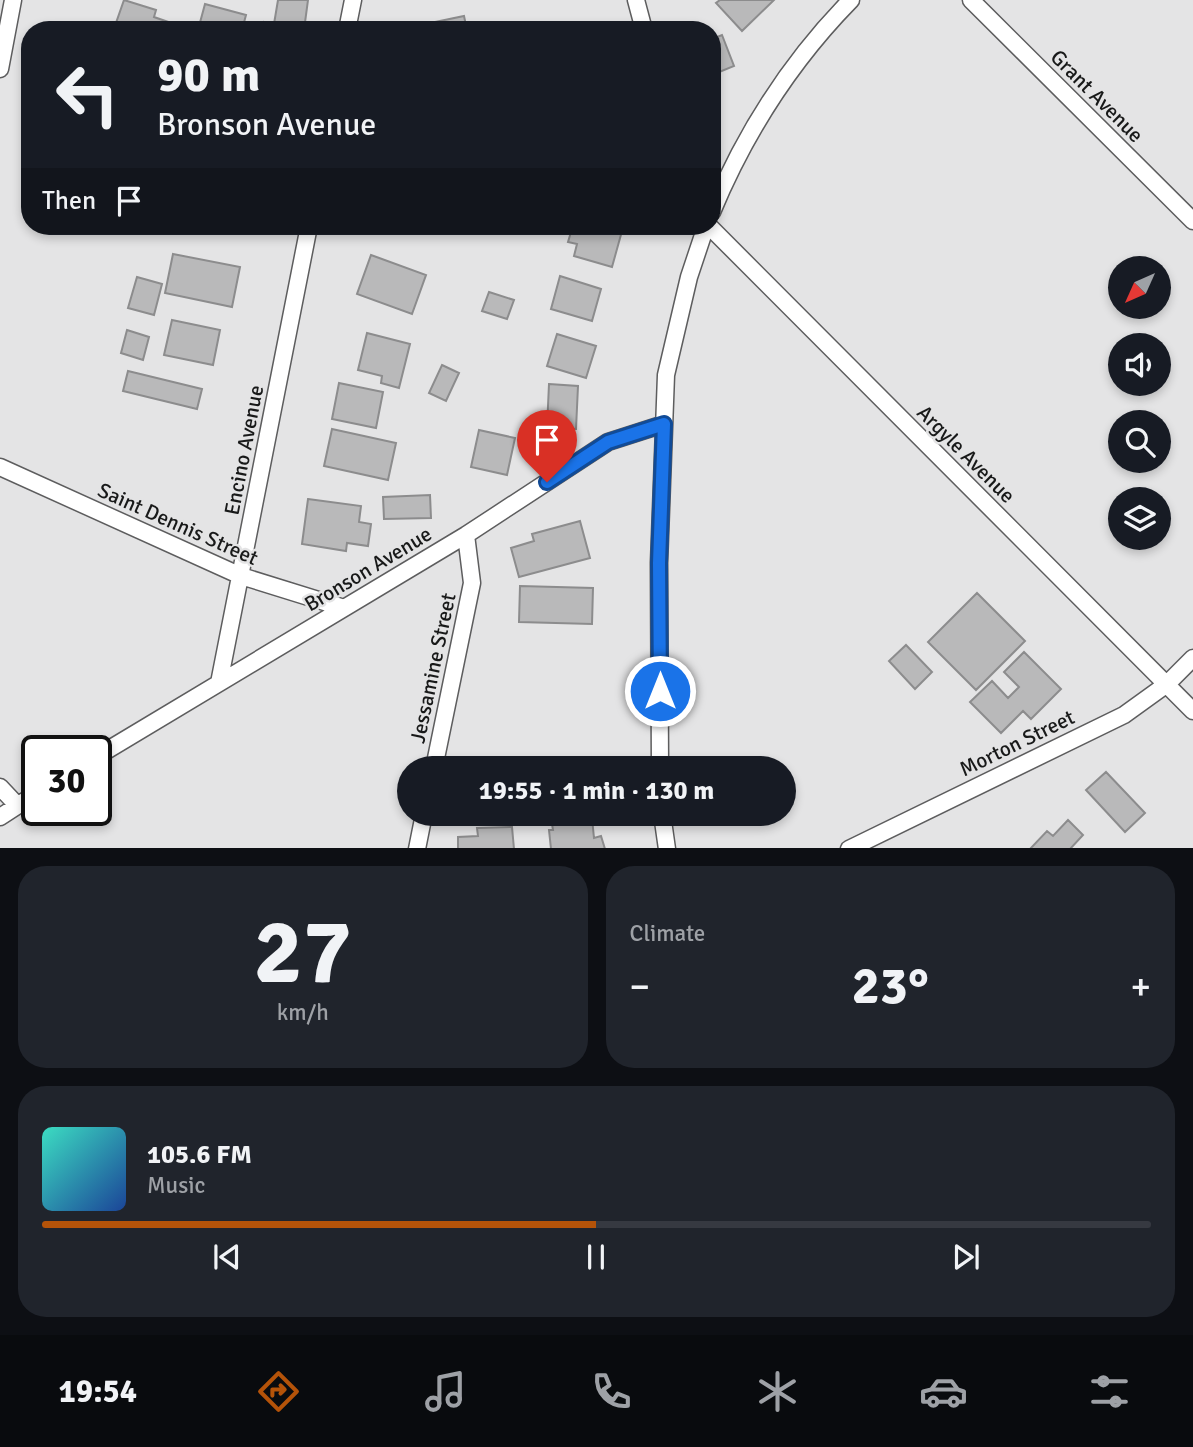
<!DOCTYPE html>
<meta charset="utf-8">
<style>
:root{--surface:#171b24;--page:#20242c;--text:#f1f3f6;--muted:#9ea1a6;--line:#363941;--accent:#b45309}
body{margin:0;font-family:Signika,sans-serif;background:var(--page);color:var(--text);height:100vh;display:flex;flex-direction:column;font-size:26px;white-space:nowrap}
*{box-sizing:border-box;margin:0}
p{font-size:23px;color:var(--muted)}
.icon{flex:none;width:38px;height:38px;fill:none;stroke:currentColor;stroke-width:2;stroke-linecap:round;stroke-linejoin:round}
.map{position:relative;height:848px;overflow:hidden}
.drawer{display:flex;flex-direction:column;gap:18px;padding:18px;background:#0d0f14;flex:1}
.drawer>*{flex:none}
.banner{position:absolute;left:21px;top:21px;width:700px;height:214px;border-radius:28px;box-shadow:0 4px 10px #0003;background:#171b24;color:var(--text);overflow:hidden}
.needle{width:46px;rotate:225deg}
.buttons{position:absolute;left:1108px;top:256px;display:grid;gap:14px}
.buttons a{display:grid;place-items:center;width:63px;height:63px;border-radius:50%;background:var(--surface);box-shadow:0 4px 10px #0003;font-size:35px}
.speed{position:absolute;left:21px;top:735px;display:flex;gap:14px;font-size:35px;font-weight:700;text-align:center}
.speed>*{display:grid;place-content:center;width:91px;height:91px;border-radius:50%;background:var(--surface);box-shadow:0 4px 10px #0003;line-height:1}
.speed .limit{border:4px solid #111;border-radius:10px;background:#fff;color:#111}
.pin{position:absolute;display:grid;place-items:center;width:60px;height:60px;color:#fff;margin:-72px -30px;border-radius:50% 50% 50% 0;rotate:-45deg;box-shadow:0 0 7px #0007}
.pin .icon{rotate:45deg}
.me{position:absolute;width:77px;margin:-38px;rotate:0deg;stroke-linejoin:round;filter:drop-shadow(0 0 5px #0008)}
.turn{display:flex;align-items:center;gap:24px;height:147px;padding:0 21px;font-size:32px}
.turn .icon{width:91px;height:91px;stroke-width:2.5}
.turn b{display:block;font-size:49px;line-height:60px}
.then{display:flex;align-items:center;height:66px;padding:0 21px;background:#0003;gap:14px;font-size:26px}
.big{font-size:52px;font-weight:800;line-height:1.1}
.drawer .card{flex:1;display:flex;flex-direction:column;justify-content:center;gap:10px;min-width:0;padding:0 24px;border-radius:28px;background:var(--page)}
.drawer .dial{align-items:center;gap:0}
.dial b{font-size:91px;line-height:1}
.song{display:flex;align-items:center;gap:21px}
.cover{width:84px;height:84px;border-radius:10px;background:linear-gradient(135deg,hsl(170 70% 55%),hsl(220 70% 35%))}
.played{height:7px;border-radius:4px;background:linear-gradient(90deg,var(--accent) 50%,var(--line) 50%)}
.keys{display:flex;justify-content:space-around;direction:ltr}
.heat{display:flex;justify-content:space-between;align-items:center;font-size:38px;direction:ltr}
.drawer .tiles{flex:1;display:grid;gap:18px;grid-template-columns:1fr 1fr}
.card:last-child{grid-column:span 2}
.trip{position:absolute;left:397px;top:756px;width:399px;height:70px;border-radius:35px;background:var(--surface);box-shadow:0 4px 10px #0003;font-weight:800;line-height:70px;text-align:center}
.menu{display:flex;height:112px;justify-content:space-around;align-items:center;background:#090b0e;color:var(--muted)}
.menu .icon{width:49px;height:49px}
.menu .current{color:var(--accent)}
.menu b{font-size:32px;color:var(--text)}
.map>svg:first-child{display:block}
.building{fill:#b9b9ba;stroke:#8c8c8d;stroke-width:2}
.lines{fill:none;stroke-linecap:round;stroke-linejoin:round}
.street-casing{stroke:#5d5d5e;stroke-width:19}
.street{stroke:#fff;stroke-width:16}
.route-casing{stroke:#114b97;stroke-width:18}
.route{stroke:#1a73e8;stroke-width:12}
.labels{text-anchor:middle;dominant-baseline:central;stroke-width:5;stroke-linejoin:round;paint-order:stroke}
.street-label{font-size:21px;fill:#181919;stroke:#e4e4e5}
</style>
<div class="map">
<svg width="1193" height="849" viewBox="0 0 1193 849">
<rect width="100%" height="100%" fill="#e4e4e5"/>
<path class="building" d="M 124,0 L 156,10 L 154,17 L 177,25 L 176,30 L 134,30 L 116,23 Z
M 278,0 L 308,0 L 304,30 L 263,30 L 264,22 L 274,24 Z
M 720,0 L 774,0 L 742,31 L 716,3 Z
M 205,4 L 246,15 L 242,30 L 198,30 Z
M 464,16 L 467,30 L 412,30 L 411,27 Z
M 722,35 L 734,66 L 712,75 L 712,39 Z
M 566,226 L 605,226 L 622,231 L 612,267 L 574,256 L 577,244 L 568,242 L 571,232 L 565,231 Z
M 173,254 L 240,267 L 232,307 L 165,293 Z
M 371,255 L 426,275 L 412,314 L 357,294 Z
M 560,276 L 601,289 L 592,321 L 551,309 Z
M 137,277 L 162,284 L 154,315 L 128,308 Z
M 489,292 L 514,300 L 507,319 L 482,311 Z
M 172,320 L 220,330 L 213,365 L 164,355 Z
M 127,330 L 149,337 L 143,360 L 121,353 Z
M 367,333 L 410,344 L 399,388 L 381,383 L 382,376 L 358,370 Z
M 557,334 L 596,346 L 586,378 L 547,366 Z
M 442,365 L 459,373 L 446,401 L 429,393 Z
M 128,371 L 202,389 L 197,409 L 123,391 Z
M 339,383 L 383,392 L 376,428 L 332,419 Z
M 549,384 L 578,386 L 576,429 L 547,428 Z
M 332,429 L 396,443 L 388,480 L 324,466 Z
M 479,430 L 515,438 L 507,475 L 471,467 Z
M 430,495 L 431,518 L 384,519 L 383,497 Z
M 308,499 L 361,506 L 359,522 L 371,524 L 368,546 L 347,543 L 346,551 L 302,544 Z
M 580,521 L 590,558 L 519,577 L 511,548 L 534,541 L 532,534 Z
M 520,586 L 593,588 L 592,624 L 519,622 Z
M 977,593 L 1025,641 L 976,690 L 928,642 Z
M 906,645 L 932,672 L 915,689 L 889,661 Z
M 1024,652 L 1061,689 L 1031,719 L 1023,711 L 1001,733 L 970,702 L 992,681 L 1008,698 L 1019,687 L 1004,672 Z
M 1106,772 L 1145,813 L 1125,832 L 1086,790 Z
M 592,818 L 594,838 L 601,836 L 605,849 L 551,849 L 549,830 L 553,830 L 552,824 Z
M 1068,820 L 1083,835 L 1070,849 L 1030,849 L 1047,831 L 1053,836 Z
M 512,827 L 514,849 L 458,849 L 458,837 L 478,836 L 477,828 Z"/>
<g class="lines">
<g class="street-casing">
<path id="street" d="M 636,0 L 644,30
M 971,0 L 1193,221
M 347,30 L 353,0
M 0,69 L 13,0
M 712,212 C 745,133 791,61 851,0
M 709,226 L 1193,711
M 0,467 L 241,576 L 344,608
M 219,683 L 309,226
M 96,757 L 466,535 L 608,442 L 664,424
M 434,768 L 472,583 L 466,535
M 660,768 L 659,563 L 666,375 L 689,277 L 706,226
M 0,787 L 17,805
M 662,814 L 667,849
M 0,817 L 37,793
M 417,849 L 424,814
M 849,849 L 1124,715 L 1167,684 L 1193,658"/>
</g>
<use href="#street" class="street"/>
</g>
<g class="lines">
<g class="route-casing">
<path id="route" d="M 547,482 L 608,442 L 664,424 L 659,563 L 660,691"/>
</g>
<use href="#route" class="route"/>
</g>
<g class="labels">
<g class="street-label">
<text transform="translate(1097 96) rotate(45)">Grant Avenue</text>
<text transform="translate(244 450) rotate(-79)">Encino Avenue</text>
<text transform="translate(966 454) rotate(45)">Argyle Avenue</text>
<text transform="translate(178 524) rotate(24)">Saint Dennis Street</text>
<text transform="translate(368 569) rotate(-31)">Bronson Avenue</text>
<text transform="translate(433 668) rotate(-78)">Jessamine Street</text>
<text transform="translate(1017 743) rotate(-26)">Morton Street</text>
</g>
</g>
</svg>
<div class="buttons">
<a><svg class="needle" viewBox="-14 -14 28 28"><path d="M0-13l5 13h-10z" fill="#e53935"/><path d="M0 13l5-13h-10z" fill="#9ea1a6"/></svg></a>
<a><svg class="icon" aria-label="sound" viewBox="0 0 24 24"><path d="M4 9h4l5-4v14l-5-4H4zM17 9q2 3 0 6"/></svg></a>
<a><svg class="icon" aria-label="search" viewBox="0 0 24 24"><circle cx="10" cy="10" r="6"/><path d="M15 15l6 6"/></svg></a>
<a><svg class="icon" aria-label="layers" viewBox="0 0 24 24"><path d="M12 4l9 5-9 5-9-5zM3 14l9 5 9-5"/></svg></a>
</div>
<div class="speed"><div class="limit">30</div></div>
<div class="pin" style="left:547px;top:482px;background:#d93025"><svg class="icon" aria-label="arrive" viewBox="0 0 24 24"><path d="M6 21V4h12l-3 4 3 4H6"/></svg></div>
<svg class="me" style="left:660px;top:691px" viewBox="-20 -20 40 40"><circle r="17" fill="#1a73e8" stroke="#fff" stroke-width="3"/><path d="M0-11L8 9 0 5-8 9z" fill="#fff"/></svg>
<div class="trip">19:55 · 1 min · 130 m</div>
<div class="banner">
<div class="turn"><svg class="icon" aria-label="left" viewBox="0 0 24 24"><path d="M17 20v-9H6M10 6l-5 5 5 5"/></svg><div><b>90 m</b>Bronson Avenue</div></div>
<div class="then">Then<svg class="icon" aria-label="arrive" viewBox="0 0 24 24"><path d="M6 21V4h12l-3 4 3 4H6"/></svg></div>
</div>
</div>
<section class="drawer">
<div class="tiles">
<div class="card dial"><b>27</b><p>km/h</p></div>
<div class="card"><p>Climate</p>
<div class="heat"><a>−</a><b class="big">23°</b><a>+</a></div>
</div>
<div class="card">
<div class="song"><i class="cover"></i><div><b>105.6 FM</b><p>Music</p></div></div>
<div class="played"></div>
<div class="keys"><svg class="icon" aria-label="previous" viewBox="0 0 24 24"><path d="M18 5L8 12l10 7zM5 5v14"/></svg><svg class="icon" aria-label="pause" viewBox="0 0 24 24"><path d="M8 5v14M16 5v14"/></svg><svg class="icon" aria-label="next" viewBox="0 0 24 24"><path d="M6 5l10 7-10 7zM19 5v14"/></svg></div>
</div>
</div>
</section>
<nav class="menu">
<b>19:54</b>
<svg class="icon current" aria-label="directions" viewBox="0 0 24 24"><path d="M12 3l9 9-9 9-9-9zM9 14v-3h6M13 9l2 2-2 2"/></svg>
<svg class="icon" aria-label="music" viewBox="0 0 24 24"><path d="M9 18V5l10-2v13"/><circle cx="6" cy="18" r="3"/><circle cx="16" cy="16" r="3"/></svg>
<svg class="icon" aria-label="phone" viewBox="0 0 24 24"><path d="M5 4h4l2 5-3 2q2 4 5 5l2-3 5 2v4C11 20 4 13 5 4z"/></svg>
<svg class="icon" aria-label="climate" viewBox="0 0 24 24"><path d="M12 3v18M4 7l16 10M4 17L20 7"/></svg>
<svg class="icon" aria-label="car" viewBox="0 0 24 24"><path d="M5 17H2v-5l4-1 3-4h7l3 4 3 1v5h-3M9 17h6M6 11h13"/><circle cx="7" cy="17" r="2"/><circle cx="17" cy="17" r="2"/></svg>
<svg class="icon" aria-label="filters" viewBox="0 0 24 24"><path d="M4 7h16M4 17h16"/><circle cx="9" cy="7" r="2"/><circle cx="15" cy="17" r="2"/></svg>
</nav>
